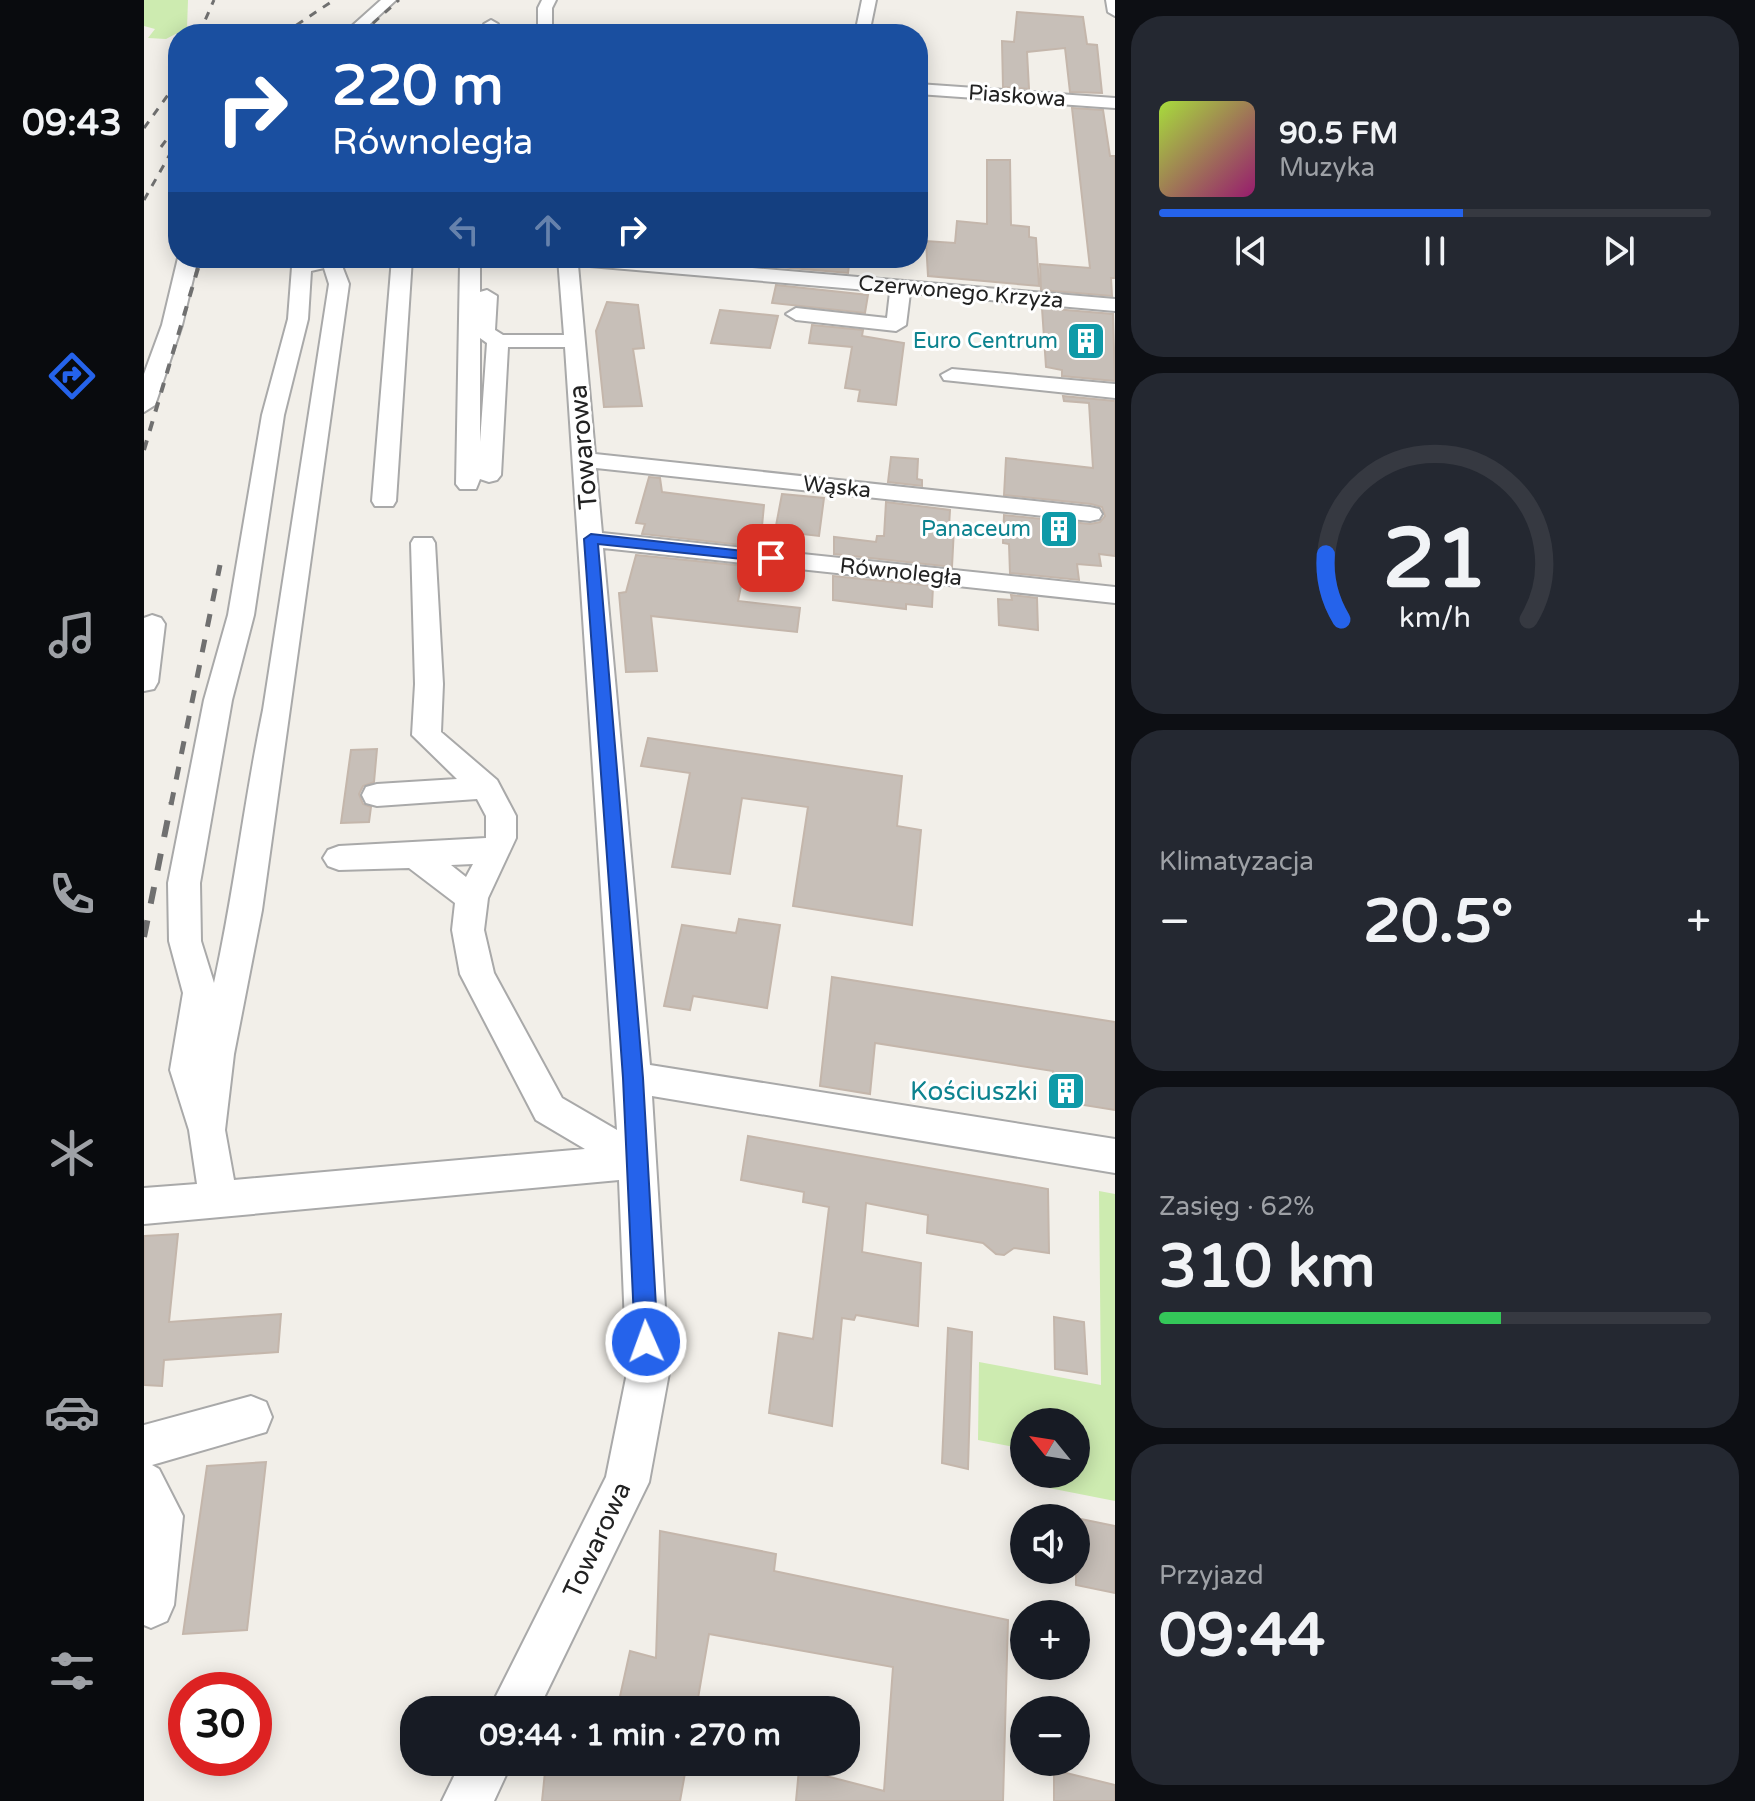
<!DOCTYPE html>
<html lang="pl">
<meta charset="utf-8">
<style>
:root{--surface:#171b24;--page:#242831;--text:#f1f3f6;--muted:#9ea1a6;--line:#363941;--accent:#2563eb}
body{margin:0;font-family:"Varela Round",sans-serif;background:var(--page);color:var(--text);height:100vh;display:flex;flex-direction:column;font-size:30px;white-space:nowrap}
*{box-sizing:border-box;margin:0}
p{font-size:26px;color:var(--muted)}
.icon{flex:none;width:44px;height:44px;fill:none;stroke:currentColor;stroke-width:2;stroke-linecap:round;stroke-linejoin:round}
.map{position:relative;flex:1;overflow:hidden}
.sheet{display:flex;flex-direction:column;gap:16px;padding:16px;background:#0d0f14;width:640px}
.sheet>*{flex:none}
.top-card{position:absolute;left:24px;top:24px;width:760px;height:244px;border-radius:32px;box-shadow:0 4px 20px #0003;background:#1a4fa0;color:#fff;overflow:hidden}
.needle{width:52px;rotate:300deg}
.controls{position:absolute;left:866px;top:1408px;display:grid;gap:16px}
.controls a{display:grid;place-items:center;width:80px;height:80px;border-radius:50%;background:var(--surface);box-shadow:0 4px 20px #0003;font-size:40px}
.speed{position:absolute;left:24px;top:1672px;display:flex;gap:16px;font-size:40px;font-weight:700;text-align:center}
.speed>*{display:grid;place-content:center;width:104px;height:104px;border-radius:50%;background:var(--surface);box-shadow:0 4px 20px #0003;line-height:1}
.speed .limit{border:12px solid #d22;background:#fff;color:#111}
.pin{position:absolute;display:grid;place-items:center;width:68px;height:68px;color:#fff;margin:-34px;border-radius:16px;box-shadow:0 4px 12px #0006}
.me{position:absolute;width:88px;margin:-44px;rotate:358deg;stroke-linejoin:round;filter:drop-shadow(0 0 6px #0008)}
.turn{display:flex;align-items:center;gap:28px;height:168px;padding:0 32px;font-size:36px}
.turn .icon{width:104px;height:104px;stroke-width:2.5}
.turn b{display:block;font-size:56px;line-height:68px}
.lanes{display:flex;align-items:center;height:76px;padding:0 32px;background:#0003;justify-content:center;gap:40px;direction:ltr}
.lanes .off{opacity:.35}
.big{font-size:60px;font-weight:700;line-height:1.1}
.sheet .widget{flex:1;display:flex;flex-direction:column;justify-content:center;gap:12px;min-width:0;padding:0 28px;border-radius:32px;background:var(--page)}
.sheet .dial{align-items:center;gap:0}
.dial svg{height:208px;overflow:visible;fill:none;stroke:var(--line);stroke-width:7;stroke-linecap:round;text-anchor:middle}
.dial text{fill:var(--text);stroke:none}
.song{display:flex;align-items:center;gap:24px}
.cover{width:96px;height:96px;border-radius:12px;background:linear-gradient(135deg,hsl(80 70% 55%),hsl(320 70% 35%))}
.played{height:8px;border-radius:4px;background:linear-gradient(90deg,var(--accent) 55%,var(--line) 55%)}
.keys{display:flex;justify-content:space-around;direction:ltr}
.heat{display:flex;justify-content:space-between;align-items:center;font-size:44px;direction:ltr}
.charge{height:12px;border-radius:6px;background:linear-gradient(90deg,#34c759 62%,var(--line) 0)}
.trip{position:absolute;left:256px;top:1696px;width:460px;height:80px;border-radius:32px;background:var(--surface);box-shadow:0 4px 20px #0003;font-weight:700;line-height:80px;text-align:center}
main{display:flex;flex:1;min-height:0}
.tabs{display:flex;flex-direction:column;width:144px;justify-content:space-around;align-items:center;background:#090b0e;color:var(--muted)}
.tabs .icon{width:56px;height:56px}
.tabs .current{color:var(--accent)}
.tabs b{font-size:36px;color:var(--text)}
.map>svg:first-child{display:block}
.grass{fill:#cdebb0}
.building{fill:#c7bfb8;stroke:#c4b6ab;stroke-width:2}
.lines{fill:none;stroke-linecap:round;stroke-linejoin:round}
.minor-casing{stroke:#a9a9a9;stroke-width:4}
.minor{fill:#fff;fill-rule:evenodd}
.rail-far3{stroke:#707070;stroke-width:3;stroke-dasharray:8 8;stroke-linecap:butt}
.rail-far2{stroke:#707070;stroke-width:4;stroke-dasharray:10 10;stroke-linecap:butt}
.rail-far1{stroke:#707070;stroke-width:5;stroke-dasharray:13 13;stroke-linecap:butt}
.rail{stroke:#707070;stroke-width:6;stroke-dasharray:17 17;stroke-linecap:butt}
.route{fill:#2563eb;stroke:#184099;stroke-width:2}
.labels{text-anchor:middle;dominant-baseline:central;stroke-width:6;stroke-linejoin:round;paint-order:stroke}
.far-street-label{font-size:22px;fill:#222;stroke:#fff}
.far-culture-label{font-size:22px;fill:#0d838f;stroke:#fff;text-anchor:end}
.street-label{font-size:26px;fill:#222;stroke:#fff}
.culture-label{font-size:26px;fill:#0d838f;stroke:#fff;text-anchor:end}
</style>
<main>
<nav class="tabs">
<b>09:43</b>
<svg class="icon current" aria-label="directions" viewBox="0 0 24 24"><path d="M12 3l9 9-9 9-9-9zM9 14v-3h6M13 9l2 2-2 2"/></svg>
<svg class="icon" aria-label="music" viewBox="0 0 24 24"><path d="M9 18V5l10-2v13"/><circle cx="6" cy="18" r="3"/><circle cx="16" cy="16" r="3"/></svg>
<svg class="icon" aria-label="phone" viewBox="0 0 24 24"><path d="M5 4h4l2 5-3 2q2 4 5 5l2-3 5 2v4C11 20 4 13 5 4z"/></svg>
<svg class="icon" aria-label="climate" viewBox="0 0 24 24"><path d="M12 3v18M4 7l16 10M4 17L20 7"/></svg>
<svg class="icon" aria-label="car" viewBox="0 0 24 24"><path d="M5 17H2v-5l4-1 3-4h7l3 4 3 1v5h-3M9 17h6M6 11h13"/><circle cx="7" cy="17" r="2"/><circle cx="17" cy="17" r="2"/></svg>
<svg class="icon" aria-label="filters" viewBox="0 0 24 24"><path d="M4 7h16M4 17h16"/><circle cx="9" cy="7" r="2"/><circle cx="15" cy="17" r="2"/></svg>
</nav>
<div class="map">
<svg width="971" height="1801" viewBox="0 0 971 1801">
<rect width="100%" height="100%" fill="#f2efe9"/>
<path class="grass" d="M 0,0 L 44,0 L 43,28 L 22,39 L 4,38 L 11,29 L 0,26 Z
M 955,1191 L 971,1194 L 971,1501 L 905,1488 L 905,1474 L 932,1474 L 932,1422 L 880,1422 L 880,1449 L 834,1440 L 835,1362 L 957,1385 Z"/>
<path class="building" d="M 873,12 L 939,17 L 943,44 L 953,45 L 958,93 L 926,92 L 921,48 L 883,52 L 885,89 L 859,87 L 858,41 L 870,42 Z
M 928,108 L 959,110 L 966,156 L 971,156 L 971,278 L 967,278 L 968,296 L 897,290 L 896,264 L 946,268 Z
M 843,160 L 866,160 L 867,225 L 885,227 L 885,237 L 892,238 L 895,286 L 784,276 L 782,241 L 811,243 L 813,221 L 843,224 Z
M 638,258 L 706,258 L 704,273 L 636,267 Z
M 632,285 L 724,295 L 721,313 L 628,303 Z
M 463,302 L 494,305 L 500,348 L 489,349 L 498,406 L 460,407 L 452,331 Z
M 898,308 L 969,314 L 971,381 L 918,376 L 918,370 L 902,367 Z
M 576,310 L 634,316 L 626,348 L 567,343 Z
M 668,325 L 719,330 L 718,336 L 760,343 L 752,405 L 714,401 L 716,390 L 701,388 L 708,347 L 665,343 Z
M 919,396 L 971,401 L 971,556 L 955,554 L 957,566 L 933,564 L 935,580 L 866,573 L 865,544 L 859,543 L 860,515 L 946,524 L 956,522 L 961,516 L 958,507 L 947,504 L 860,495 L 862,458 L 949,468 L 945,403 L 920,401 Z
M 747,457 L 774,459 L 773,479 L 778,480 L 778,486 L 744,482 Z
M 505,477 L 516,478 L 518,492 L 620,505 L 616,547 L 498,534 L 501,524 L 492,523 Z
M 638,494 L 680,498 L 675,536 L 631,531 Z
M 742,502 L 806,510 L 805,527 L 810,528 L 808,567 L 690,554 L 690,537 L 732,542 L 733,536 L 740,536 Z
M 492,555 L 601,566 L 594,601 L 656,608 L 653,632 L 507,616 L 513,671 L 482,672 L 475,593 L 482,592 Z
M 689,576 L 789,586 L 788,607 L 762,604 L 762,609 L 689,600 Z
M 867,595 L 893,598 L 894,630 L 855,625 L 854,599 L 868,600 Z
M 504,738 L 758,776 L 753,826 L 777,830 L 768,925 L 649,906 L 664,807 L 598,798 L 586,874 L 528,867 L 546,773 L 497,766 Z
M 233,749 L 230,782 L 219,786 L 215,794 L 219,804 L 227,807 L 225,822 L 197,823 L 207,750 Z
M 595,919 L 636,925 L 623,1008 L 549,996 L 546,1010 L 520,1006 L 538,925 L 592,933 Z
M 688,977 L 971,1022 L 971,1110 L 908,1100 L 909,1071 L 731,1043 L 726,1094 L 676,1086 Z
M 604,1136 L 904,1189 L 905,1253 L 870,1248 L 860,1255 L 852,1254 L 839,1243 L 783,1233 L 784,1215 L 722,1203 L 718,1252 L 777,1263 L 774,1326 L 712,1315 L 710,1320 L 698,1318 L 688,1426 L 625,1413 L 635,1333 L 669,1339 L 685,1207 L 659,1202 L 660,1192 L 597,1180 Z
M 34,1234 L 25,1322 L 137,1314 L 134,1352 L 20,1360 L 18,1386 L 0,1385 L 0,1236 Z
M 910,1317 L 940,1322 L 943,1374 L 911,1369 Z
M 804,1328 L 828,1332 L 824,1469 L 798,1463 Z
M 122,1462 L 103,1630 L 39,1634 L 63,1466 Z
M 932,1518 L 971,1526 L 971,1593 L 932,1585 Z
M 516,1531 L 632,1554 L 630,1571 L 864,1620 L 859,1801 L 652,1801 L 655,1769 L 740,1791 L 749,1667 L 565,1634 L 552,1710 L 473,1710 L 486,1651 L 512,1658 Z
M 402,1762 L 543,1762 L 536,1801 L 398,1801 Z
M 910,1770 L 971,1785 L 971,1801 L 910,1801 Z"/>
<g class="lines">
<g class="minor-casing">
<path id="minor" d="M 237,0 L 252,0 L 215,34 L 199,34 Z
M 398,0 L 412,0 L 408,8 L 408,34 L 394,34 L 394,8 Z
M 718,0 L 732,0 L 725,34 L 711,34 Z
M 962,0 L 971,0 L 971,16 L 964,12 Z
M 347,20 L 354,24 L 354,34 L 340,34 L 340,24 Z
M 774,84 L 971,98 L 971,108 L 774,94 Z
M 34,258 L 54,258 L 38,325 L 11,405 L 0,412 L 0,374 L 18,325 Z
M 171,258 L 195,258 L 205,284 L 118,910 L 90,1054 L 81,1130 L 90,1180 L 441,1149 L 392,1120 L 316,974 L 308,930 L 311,903 L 265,868 L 195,870 L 184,866 L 179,858 L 184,850 L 195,846 L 342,838 L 342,816 L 333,799 L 233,806 L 222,803 L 218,795 L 222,787 L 233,784 L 313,779 L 268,735 L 271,684 L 267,543 L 270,538 L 288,538 L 291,543 L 299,684 L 297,732 L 353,780 L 372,816 L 372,838 L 344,898 L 340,930 L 350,973 L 418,1098 L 473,1130 L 421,347 L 364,347 L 357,475 L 353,480 L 345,482 L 336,479 L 332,489 L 316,489 L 312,484 L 316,264 L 319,260 L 326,258 L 336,264 L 336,292 L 343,290 L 353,296 L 351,330 L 359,335 L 420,335 L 414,258 L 491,258 L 971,299 L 971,311 L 766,293 L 762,325 L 752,331 L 652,320 L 642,314 L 652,308 L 743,318 L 746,292 L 434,265 L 451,454 L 946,507 L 955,509 L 958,514 L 955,519 L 946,521 L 452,468 L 458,533 L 971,587 L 971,603 L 459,548 L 506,1065 L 971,1139 L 971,1173 L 508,1096 L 525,1373 L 505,1482 L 394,1710 L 345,1710 L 462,1477 L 483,1373 L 475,1180 L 0,1224 L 0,1188 L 53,1184 L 45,1130 L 26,1070 L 39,993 L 25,941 L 24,883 L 60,700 L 84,615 L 118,415 L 144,319 L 148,267 L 151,263 ZM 180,268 L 185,284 L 119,710 C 100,801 90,893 70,983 L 57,941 L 56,883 L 88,700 L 110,615 L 140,415 L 164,319 L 167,271 ZM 336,338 L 343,343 L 336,442 ZM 329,864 L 322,877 L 307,865 Z
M 248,258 L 268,258 L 252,501 L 249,506 L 231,506 L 228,501 Z
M 808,369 L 971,384 L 971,398 L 800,380 L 797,375 Z
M 8,615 L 17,618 L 21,624 L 14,682 L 10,689 L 0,691 L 0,618 Z
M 107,1396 L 122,1402 L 128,1417 L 122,1432 L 8,1465 L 15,1469 L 39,1516 L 30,1605 L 23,1621 L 7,1628 L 0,1625 L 0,1425 Z
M 317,1762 L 368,1762 L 350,1801 L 298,1801 Z"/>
</g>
<use href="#minor" class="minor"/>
<path class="rail-far3" d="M 55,34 L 70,0
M 139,34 L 190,0
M 217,34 L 255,0
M 0,128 L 34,81
M 17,147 L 34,124
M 0,200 L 34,140"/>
<path class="rail-far2" d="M 0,450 L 57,258"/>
<path class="rail-far1" d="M 27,805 L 76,565"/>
<path class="rail" d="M 0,937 L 27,803"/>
</g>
<path class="route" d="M 447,534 L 627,554 L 634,558 L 627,562 L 454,544 L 499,1078 L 514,1342 L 510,1351 L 502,1354 L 494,1351 L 491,1342 L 479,1078 L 440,539 Z"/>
<defs>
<g id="building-square" transform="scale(2)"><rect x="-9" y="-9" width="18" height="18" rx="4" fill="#0f9aa8" stroke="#fff"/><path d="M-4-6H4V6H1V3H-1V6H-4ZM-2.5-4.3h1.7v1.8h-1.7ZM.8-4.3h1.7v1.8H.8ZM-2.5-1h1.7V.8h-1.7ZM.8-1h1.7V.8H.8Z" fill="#fff"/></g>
</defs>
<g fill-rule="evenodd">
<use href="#building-square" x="942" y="341"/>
<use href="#building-square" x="915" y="529"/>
<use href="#building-square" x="922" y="1091"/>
</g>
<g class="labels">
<g class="far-street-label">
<text transform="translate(873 96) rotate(4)">Piaskowa</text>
<text transform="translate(817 292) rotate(5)">Czerwonego Krzyża</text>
<text transform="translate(693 487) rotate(6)">Wąska</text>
<text transform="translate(757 572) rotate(6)">Równoległa</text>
</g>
<g class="far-culture-label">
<text x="914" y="341">Euro Centrum</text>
<text x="887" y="529">Panaceum</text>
</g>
<g class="street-label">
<text transform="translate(439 447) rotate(-95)">Towarowa</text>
<text transform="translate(453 1540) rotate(-65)">Towarowa</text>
</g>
<g class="culture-label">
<text x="894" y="1091">Kościuszki</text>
</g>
</g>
</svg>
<div class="controls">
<a><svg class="needle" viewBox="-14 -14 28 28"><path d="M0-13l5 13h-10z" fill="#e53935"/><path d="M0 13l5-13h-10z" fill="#9ea1a6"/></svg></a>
<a><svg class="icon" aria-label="sound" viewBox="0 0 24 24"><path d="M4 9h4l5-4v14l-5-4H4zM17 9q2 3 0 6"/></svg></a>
<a>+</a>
<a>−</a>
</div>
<div class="speed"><div class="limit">30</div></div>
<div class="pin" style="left:627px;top:558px;background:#d93025"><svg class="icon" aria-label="arrive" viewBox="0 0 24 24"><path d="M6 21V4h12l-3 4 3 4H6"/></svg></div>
<svg class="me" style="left:502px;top:1342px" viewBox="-20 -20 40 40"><circle r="17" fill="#2563eb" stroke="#fff" stroke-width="3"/><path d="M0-11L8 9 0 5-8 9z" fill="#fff"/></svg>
<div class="trip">09:44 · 1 min · 270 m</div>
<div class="top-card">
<div class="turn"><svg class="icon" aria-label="right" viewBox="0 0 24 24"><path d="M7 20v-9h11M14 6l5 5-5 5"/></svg><div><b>220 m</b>Równoległa</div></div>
<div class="lanes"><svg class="icon off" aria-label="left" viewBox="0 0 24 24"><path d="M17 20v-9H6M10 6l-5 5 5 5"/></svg><svg class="icon off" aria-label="ahead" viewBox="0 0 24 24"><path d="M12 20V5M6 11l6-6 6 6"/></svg><svg class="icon" aria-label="right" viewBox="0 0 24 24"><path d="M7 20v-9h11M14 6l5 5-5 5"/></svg></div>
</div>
</div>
<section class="sheet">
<div class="widget">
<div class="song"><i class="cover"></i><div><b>90.5 FM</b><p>Muzyka</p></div></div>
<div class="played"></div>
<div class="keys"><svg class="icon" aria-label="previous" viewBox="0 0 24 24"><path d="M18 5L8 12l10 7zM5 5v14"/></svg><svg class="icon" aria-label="pause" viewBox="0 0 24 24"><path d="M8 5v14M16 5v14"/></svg><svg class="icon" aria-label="next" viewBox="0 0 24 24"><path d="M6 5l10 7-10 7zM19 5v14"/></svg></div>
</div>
<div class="widget dial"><svg viewBox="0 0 100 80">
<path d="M14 69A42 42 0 1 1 86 69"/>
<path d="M14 69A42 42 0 0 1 8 44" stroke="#2563eb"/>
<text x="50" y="56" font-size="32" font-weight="700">21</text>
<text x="50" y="72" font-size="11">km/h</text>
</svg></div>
<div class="widget"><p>Klimatyzacja</p>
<div class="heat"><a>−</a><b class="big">20.5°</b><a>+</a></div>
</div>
<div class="widget"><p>Zasięg · 62%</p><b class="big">310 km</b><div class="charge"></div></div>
<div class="widget"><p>Przyjazd</p><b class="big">09:44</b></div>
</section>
</main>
